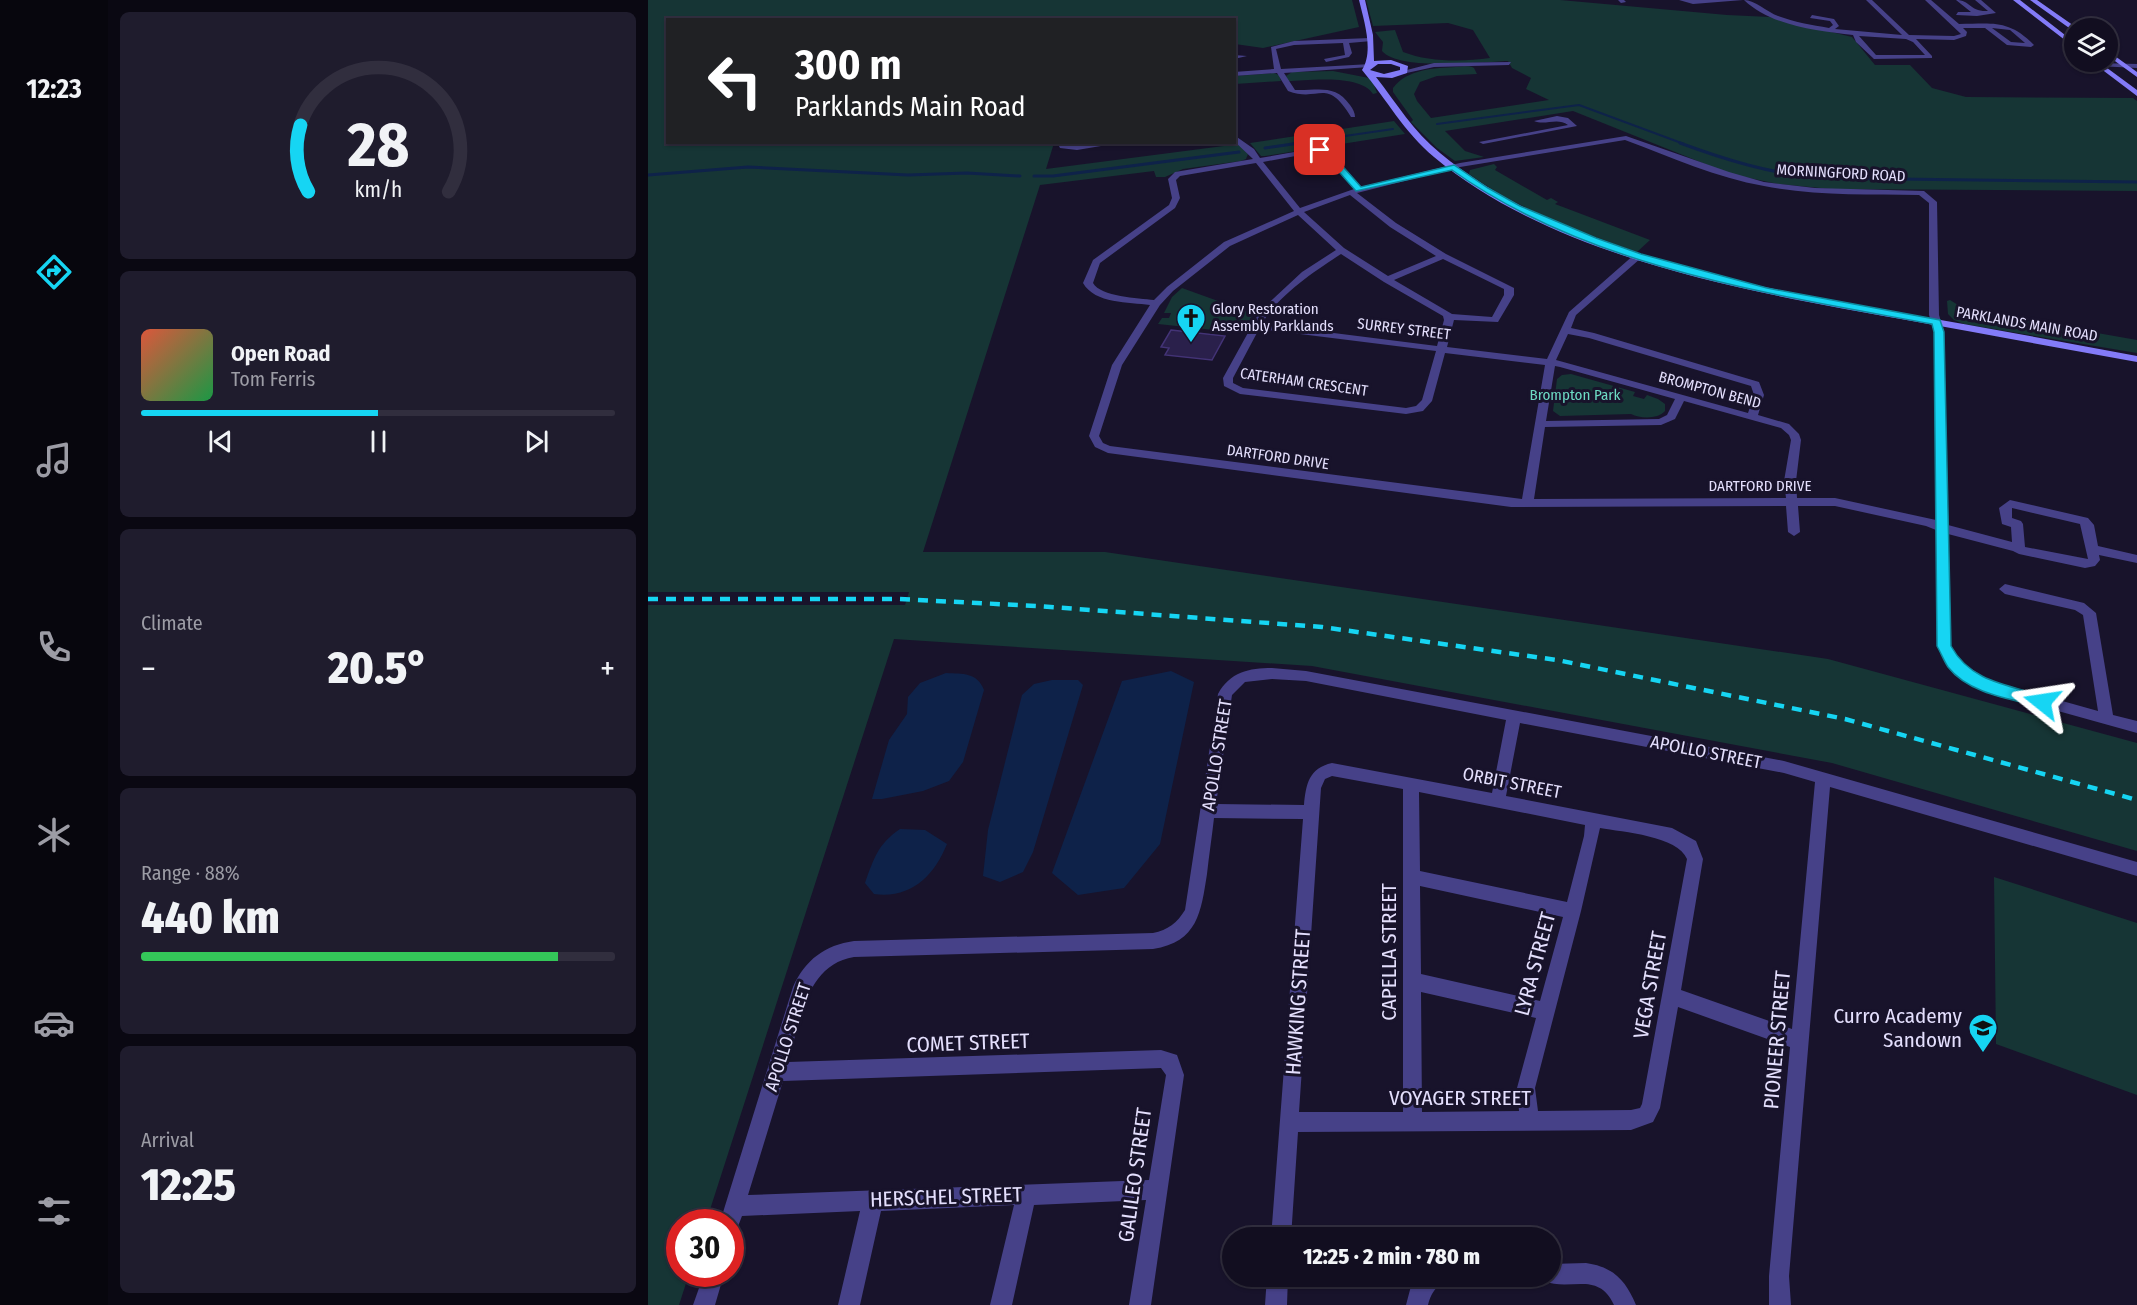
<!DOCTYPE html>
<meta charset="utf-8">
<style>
:root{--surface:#120e20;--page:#1f1c2d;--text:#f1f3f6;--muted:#9c9ca5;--line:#312e3e;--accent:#16d5f3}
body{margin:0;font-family:"Fira Sans Condensed",sans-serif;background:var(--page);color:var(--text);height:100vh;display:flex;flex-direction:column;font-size:22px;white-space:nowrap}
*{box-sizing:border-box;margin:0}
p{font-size:20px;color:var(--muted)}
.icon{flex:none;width:33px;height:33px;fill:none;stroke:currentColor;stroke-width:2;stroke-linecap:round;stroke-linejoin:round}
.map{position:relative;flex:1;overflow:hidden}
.side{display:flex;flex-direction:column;gap:12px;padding:12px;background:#0a0812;width:540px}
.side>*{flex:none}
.hud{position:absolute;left:18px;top:18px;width:570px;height:126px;border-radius:0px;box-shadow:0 2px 4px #0004,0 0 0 2px var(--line);background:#202124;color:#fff;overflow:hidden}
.buttons{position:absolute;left:1416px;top:18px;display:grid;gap:12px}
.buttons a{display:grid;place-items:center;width:54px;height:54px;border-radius:50%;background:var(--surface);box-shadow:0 2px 4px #0004,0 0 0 2px var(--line);font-size:30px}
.speed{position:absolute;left:18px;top:1209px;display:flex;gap:12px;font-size:30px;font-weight:700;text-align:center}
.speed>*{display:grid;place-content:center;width:78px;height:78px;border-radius:50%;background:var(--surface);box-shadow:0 2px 4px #0004,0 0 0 2px var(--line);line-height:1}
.speed .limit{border:9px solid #d22;background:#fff;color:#111}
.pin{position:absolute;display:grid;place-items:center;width:51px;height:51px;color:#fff;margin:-26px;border-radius:12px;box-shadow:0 3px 9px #0006}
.me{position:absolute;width:66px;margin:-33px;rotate:285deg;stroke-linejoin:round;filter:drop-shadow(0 0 4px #0008)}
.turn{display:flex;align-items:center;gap:21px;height:126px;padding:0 30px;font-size:27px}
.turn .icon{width:78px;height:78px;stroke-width:2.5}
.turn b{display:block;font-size:42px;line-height:51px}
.big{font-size:45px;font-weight:800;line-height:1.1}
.side .card{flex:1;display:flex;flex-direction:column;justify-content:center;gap:9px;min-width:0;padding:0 21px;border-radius:9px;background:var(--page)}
.side .dial{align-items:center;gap:0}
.dial svg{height:156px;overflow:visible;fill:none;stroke:var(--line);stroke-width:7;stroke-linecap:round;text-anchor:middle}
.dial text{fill:var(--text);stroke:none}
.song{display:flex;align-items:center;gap:18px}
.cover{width:72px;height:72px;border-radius:9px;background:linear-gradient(135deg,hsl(10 70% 55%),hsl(140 70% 35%))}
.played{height:6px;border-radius:3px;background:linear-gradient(90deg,var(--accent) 50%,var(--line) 50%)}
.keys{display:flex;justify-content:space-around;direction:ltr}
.heat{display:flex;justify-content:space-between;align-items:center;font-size:33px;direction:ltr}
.charge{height:9px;border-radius:4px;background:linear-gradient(90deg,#34c759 88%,var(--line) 0)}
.trip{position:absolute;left:574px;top:1227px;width:339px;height:60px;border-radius:30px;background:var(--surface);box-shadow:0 2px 4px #0004,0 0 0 2px var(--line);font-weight:800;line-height:60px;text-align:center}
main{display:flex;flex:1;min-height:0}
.tab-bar{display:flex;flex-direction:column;width:108px;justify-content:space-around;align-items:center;background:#07060d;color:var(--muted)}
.tab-bar .icon{width:42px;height:42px}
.tab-bar .selected{color:var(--accent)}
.tab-bar b{font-size:27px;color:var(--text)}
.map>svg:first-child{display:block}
.green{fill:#163535}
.water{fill:#0e2249}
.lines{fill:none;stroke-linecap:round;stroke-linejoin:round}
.stream-far1{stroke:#0e2249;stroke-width:2}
.stream{stroke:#0e2249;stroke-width:3}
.building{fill:#2a204b;stroke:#433376;stroke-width:1.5}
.street{fill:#464188;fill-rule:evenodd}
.secondary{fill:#837bf8;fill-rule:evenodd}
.rail{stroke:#16d5f3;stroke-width:4.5;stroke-dasharray:10 8;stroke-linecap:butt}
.route{fill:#16d5f3;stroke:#0e8a9e;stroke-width:1.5}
.labels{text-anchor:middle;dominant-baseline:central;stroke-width:6;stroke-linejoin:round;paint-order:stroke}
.far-street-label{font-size:15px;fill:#e4dffd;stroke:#18132b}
.far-poi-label{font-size:15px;fill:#e4dffd;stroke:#18132b;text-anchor:start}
.far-park-label{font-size:15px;fill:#6ddbc4;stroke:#18132b}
.street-label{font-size:18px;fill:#e4dffd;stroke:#18132b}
.near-street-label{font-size:21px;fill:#e4dffd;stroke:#18132b}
.near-poi-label{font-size:21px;fill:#e4dffd;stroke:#18132b;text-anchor:end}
</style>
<main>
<nav class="tab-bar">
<b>12:23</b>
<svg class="icon selected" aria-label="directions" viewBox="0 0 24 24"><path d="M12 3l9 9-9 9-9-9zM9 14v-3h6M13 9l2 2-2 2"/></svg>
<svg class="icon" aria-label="music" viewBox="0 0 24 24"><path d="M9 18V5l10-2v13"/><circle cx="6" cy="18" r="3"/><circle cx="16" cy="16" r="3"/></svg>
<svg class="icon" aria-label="phone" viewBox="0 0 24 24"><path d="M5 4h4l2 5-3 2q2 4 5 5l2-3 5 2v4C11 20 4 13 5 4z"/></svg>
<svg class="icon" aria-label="climate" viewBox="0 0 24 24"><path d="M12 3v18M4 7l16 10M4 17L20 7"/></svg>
<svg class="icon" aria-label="car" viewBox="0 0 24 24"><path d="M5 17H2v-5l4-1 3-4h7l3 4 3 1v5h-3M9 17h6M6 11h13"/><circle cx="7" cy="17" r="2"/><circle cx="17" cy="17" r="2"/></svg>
<svg class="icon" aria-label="filters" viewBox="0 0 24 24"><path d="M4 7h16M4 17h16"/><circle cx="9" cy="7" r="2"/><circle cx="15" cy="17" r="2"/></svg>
</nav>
<section class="side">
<div class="card dial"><svg viewBox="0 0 100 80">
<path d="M14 69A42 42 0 1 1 86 69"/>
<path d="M14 69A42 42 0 0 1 10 35" stroke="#16d5f3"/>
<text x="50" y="56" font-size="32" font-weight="700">28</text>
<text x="50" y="72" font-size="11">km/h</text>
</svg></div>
<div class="card">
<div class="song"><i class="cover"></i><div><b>Open Road</b><p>Tom Ferris</p></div></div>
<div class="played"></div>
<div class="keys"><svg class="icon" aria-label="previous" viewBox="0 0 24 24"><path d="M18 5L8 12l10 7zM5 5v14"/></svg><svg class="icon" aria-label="pause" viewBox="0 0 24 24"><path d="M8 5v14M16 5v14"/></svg><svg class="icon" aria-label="next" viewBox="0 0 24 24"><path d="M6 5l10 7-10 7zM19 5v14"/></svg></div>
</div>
<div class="card"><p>Climate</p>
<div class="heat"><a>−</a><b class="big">20.5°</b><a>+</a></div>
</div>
<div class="card"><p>Range · 88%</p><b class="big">440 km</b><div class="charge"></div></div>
<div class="card"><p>Arrival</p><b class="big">12:25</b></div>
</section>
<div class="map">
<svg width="1489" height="1305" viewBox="0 0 1489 1305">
<rect width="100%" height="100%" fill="#18132b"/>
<path class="green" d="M 0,0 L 704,0 L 711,27 L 615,48 L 587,44 L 586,20 L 20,20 L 20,142 L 406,143 L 398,169 L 591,144 L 600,154 L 598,159 L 593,161 L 535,169 L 517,177 L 508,177 L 506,171 L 392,185 L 275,552 L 457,552 L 1180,659 L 1489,743 L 1489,851 L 1184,763 L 664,666 L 246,639 L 58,1222 L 32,1222 L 32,1274 L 41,1274 L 31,1305 L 0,1305 L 0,605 L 257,605 L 261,592 L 0,592 Z
M 718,0 L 912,0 L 1079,15 L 1122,17 L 1204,37 L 1227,65 L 1262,65 L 1284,88 L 1318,97 L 1485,98 L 1489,101 L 1489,191 L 1183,189 L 1130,184 L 1082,174 L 925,111 L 797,131 L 817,151 L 836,157 L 807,161 L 789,148 L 763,122 L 765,120 L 745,92 L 745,88 C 759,69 787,68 808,67 C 815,67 820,65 826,68 L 829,74 L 789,76 L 772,82 L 766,94 L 769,101 L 783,118 L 901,100 L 878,89 L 883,78 L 864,68 L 860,61 C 832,62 751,71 734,51 L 735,42 L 727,32 L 747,30 L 755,52 C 781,62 814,62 842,58 L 825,30 L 800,23 L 725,26 Z
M 685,71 L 721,78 L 725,82 L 729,93 L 725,94 C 713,74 661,80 640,81 L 638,76 L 644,72 Z
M 626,73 L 631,75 L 633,81 L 587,84 L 587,76 Z
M 746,121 L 757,134 L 617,156 L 613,156 L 602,143 Z
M 846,164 L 849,167 L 847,170 L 899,200 L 903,198 L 910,202 L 907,204 L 1002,240 L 989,252 C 932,231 870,210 821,174 L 822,170 Z
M 534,288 L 606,314 L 594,333 L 510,324 L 514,318 L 521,318 L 523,313 L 516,313 L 524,297 Z
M 1302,300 L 1318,310 L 1489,340 L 1489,353 L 1316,324 L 1306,320 L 1300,314 L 1299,301 Z
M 923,374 L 987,392 L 985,396 L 996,399 L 999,395 L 1010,399 L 1017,404 L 1017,411 C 1010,419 993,419 983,414 L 912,416 L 905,411 L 909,379 L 914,375 Z
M 1346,877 L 1489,923 L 1489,1095 L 1348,1044 Z"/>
<path class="water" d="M 523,671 L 546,682 L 512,844 L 476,888 L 430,895 L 404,873 L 474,681 Z
M 298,673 C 315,674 329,672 336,690 L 315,762 L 301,781 L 275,791 L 234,799 L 224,799 L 241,740 L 259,714 L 260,697 L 272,683 Z
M 404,680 L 430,680 L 435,685 L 385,852 L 375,872 L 352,882 L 335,876 L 340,830 L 374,695 L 386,684 Z
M 252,829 L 277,830 L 299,844 C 286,876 263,899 226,894 L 217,883 C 226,858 230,844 252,829 Z"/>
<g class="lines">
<path class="stream-far1" d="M 789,124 L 931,105 L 1036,144
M 642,144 L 745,129"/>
<path class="stream" d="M 1032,143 C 1078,160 1121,173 1170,178 L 1489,182
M 617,148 L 652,143
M 0,175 L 100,167 L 260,175 L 319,173 L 372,176
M 386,176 L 405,176 L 591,152"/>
</g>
<path class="building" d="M 523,330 L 577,336 L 564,360 L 517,355 L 521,348 L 513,347 Z"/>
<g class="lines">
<path class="street" d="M 970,0 L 976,0 L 978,2 L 973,3 Z
M 1031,0 L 1095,0 L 1045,4 Z
M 1096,0 C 1107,0 1119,12 1130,16 C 1146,22 1164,25 1181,28 L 1185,25 L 1182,21 L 1162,18 L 1164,15 L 1186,19 L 1191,26 L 1187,29 L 1254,35 L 1218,0 L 1224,0 L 1261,35 L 1306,36 L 1313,34 L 1277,0 L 1283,0 L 1311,24 C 1345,24 1360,19 1386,45 L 1383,47 L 1359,45 L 1337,28 L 1315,28 L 1319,32 L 1318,36 L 1306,40 L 1268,39 L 1284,56 L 1284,58 L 1226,59 L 1208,42 L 1205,35 C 1170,31 1123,26 1096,0 ZM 1344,28 L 1362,30 L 1377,43 L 1363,42 ZM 1211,36 L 1258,39 L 1265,42 L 1277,55 L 1228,55 Z
M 1308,0 C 1323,0 1321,12 1340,11 L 1327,0 L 1333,0 L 1348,13 L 1329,16 L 1308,15 L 1310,12 L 1323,12 Z
M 722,38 L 724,41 L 701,43 L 704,53 L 701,57 L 678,62 L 676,59 L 697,55 L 695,43 L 646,45 L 628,49 L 633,69 L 723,64 L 721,67 L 636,73 L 647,90 C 668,91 687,83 702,105 C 705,109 707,113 707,117 L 703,117 C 678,76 672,103 640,91 L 629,73 L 586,76 L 586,72 L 626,69 L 623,47 L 646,41 Z
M 586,55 L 599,56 L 586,59 Z
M 863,62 L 861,65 L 786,67 L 754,74 L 751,72 L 786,63 Z
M 1451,63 L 1489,64 L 1489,68 L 1449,66 Z
M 909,116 L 920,118 L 929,126 L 835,144 L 831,142 L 920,125 C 909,117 897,126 886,121 Z
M 586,135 L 606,149 L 612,158 L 669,148 L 681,150 L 713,187 L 812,163 L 978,136 L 1081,172 L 1116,182 L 1167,188 L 1276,191 L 1289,202 L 1291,315 L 1296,332 L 1300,525 L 1364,542 L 1363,527 L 1354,524 L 1351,508 L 1362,500 L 1440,518 L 1446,525 L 1450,546 L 1489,555 L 1489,563 L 1451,555 L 1452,560 L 1447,566 L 1437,568 L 1371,554 L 1365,551 L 1300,534 L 1303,646 L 1312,661 L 1340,680 L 1450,711 L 1435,615 L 1427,610 L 1357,594 L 1351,589 L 1357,584 L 1436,603 L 1448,613 L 1465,715 L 1489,721 L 1489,733 L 1331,689 L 1303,669 L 1289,646 L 1288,530 L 1278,526 L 1187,506 L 1150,506 L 1152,532 L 1146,536 L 1140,532 L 1138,506 L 863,507 L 460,453 L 447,447 L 441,436 L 464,365 L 502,305 C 481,302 447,304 435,283 L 445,260 L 521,205 L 524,198 L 520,179 L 527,172 L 605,159 L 586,141 ZM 977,140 C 1023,157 1069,178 1116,186 C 1167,196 1220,194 1271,195 L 1281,203 L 1281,315 L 1286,332 L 1288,520 L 1187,498 L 1149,498 L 1148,481 L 1153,440 L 1151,434 L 1141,424 L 1110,415 L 1116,395 L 1111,382 L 946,333 L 923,328 L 928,315 L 993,258 L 993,254 L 987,254 L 921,312 L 899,359 L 799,347 L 806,320 L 850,322 L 866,295 L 866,288 L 798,254 L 748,223 L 709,193 L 812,167 ZM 669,152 L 675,154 L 706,189 L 652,208 L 615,162 ZM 608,163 L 646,211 L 576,242 L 519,287 L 506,300 C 490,298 453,297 445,283 L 452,263 L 527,208 L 532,198 L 528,180 L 532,176 ZM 702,195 L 742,227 L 788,256 L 740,276 L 696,248 L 656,212 ZM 650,215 L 688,250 L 654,272 L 612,311 L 575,378 L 576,386 L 592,394 L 758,414 L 775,411 L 784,401 L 797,353 L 897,365 L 874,499 L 462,446 L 455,443 L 451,436 L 474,365 L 512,305 L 525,291 L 582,246 ZM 693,254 L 736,282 L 795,316 L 796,320 L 789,346 L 614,324 C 629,296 667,271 693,254 ZM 795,259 L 856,289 L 856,295 L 844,317 L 804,314 L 746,280 ZM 611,329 L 788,351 L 774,400 L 768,406 L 758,408 L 595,388 L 585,383 L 585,378 ZM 920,334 L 941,338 L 1103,386 L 1106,395 L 1100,413 L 908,360 ZM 907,366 L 912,367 L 1027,399 L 1019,415 L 1011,419 L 898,421 ZM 1036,401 L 1133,428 L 1141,435 L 1143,440 L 1136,481 L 1138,498 L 886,499 L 897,427 L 1013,425 L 1027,419 ZM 1364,508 L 1432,524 L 1440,559 L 1377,547 L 1375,524 L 1373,521 L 1364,518 Z
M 409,142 L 429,146 L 477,142 L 429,150 L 412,148 Z
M 624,668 L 658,671 L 1136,761 L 1489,862 L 1489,876 L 1182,787 L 1141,1276 L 1143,1305 L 1121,1305 L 1121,1276 L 1142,1047 L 1030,1007 L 1012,1108 L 1005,1122 L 983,1130 L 650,1132 L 643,1238 L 623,1238 L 655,819 L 566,818 C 564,836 561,855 559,874 C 553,912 550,942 505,949 L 206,957 C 157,965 152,1023 140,1062 L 513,1050 L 529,1055 L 536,1075 L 503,1305 L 481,1305 L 498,1200 L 386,1205 L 364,1305 L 342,1305 L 366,1205 L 233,1211 L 212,1305 L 190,1305 L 212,1211 L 94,1216 L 89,1229 L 82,1232 L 82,1222 L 72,1222 L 145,987 C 157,960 177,945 206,941 L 505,933 C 520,930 529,923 537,910 L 570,694 C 582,672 601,668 624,668 ZM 624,679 L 658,681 L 858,720 L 844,793 L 684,763 C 661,768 658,784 656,805 L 568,804 L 584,695 L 597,682 ZM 872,723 L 1136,773 L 1167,782 L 1144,1029 L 1033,990 L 1055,859 L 1048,841 L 1024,828 L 858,796 ZM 684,776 L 755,789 L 755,1112 L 651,1112 L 673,788 L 677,779 ZM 771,792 L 937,825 L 936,836 L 919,902 L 772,871 ZM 952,828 C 975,832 1030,836 1039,859 L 994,1104 L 992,1108 L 983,1110 L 890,1111 L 887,1088 L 933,911 ZM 772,886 L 915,917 L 892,1001 L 773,974 ZM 773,992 L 888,1018 L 869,1088 L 871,1111 L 774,1112 ZM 513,1068 L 518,1075 L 501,1180 L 100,1195 L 135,1081 Z
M 938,1263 C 966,1267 978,1281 988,1305 L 966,1305 C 950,1270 922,1292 896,1281 L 894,1276 L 903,1276 L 903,1264 Z
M 56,1274 L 76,1274 L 67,1305 L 45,1305 Z
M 619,1276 L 640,1276 L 639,1305 L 617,1305 Z
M 769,1276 L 795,1276 C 790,1289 784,1289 780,1305 L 758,1305 L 763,1286 Z"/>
<path class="secondary" d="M 711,0 L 717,0 L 725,35 L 726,61 L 743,60 L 760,66 L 759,73 L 744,78 L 728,77 C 749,104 765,131 792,153 C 913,253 1102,286 1253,313 C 1332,327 1410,341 1489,356 L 1489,362 C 1410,348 1331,333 1253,319 C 1101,292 907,258 786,157 C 756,132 739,100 714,70 C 726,51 716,21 711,0 ZM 730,64 L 743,64 L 752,67 L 752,70 L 736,74 L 722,70 Z
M 1365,0 L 1372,0 L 1426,42 L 1426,47 Z
M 1382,0 L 1389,0 L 1429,28 L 1424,30 Z
M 1460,51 L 1489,72 L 1489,77 L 1460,56 Z
M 1444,62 L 1451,62 L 1489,90 L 1489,96 Z"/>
<path class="rail" d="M 0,599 L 250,599 L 389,606 L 674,627 L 909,660 L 1197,719 L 1489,800"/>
</g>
<path class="route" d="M 670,148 L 681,151 L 713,187 L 806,165 L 840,188 L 872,206 L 948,238 L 993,254 L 1119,288 L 1292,320 L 1296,332 L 1303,646 C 1323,683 1362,685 1399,697 L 1401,702 L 1399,706 L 1394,707 C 1363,699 1321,694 1300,667 C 1296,661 1293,653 1289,646 L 1286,332 L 1284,324 C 1122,294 941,268 804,170 L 708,191 L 675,154 L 670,151 Z"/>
<defs>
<g id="church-pin" transform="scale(1.5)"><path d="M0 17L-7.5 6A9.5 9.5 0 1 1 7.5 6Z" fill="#16d5f3" stroke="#18132b"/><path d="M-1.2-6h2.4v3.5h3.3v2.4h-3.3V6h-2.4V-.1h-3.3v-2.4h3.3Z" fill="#111"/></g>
<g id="school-pin" transform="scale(1.5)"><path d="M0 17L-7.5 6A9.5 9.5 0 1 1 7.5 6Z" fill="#16d5f3" stroke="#18132b"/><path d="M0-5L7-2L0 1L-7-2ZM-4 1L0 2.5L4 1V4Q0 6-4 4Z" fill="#111"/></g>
</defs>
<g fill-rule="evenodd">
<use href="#church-pin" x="543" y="318"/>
<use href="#school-pin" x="1335" y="1028"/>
</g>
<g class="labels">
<g class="far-street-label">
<text transform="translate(1193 173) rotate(3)">MORNINGFORD ROAD</text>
<text transform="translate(1379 324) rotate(10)">PARKLANDS MAIN ROAD</text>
<text transform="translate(756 329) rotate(7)">SURREY STREET</text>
<text transform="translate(656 382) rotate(8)">CATERHAM CRESCENT</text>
<text transform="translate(1062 390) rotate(15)">BROMPTON BEND</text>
<text transform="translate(630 457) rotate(8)">DARTFORD DRIVE</text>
<text x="1112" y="486">DARTFORD DRIVE</text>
</g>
<g class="far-poi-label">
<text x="564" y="309">Glory Restoration<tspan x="564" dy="17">Assembly Parklands</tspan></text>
</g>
<g class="far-park-label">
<text x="927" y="395">Brompton Park</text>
</g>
<g class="street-label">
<text transform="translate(1058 752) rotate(11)">APOLLO STREET</text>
<text transform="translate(569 755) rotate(-81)">APOLLO STREET</text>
<text transform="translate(864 783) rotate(11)">ORBIT STREET</text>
<text transform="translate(140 1037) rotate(-72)">APOLLO STREET</text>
</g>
<g class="near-street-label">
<text transform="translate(741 952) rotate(-90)">CAPELLA STREET</text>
<text transform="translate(887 964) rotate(-75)">LYRA STREET</text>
<text transform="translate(1002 985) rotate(-80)">VEGA STREET</text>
<text transform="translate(650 1002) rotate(-86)">HAWKING STREET</text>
<text transform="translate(1129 1040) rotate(-85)">PIONEER STREET</text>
<text transform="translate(320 1043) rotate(-2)">COMET STREET</text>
<text x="812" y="1098">VOYAGER STREET</text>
<text transform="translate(487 1175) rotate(-82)">GALILEO STREET</text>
<text transform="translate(298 1197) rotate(-2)">HERSCHEL STREET</text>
</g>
<g class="near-poi-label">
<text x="1314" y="1016">Curro Academy<tspan x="1314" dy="24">Sandown</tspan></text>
</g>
</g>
</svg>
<div class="buttons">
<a><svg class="icon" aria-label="layers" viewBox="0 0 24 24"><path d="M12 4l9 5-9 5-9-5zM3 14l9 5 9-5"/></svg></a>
</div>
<div class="speed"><div class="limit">30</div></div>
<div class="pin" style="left:672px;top:150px;background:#d93025"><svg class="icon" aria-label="arrive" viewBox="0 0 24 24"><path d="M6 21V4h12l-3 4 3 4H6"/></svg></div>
<svg class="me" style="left:1394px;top:702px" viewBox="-20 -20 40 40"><path d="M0-17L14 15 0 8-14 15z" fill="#16d5f3" stroke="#fff" stroke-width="4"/></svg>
<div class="trip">12:25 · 2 min · 780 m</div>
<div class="hud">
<div class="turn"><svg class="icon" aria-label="left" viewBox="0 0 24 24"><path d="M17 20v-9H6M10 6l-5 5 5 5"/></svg><div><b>300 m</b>Parklands Main Road</div></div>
</div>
</div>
</main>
